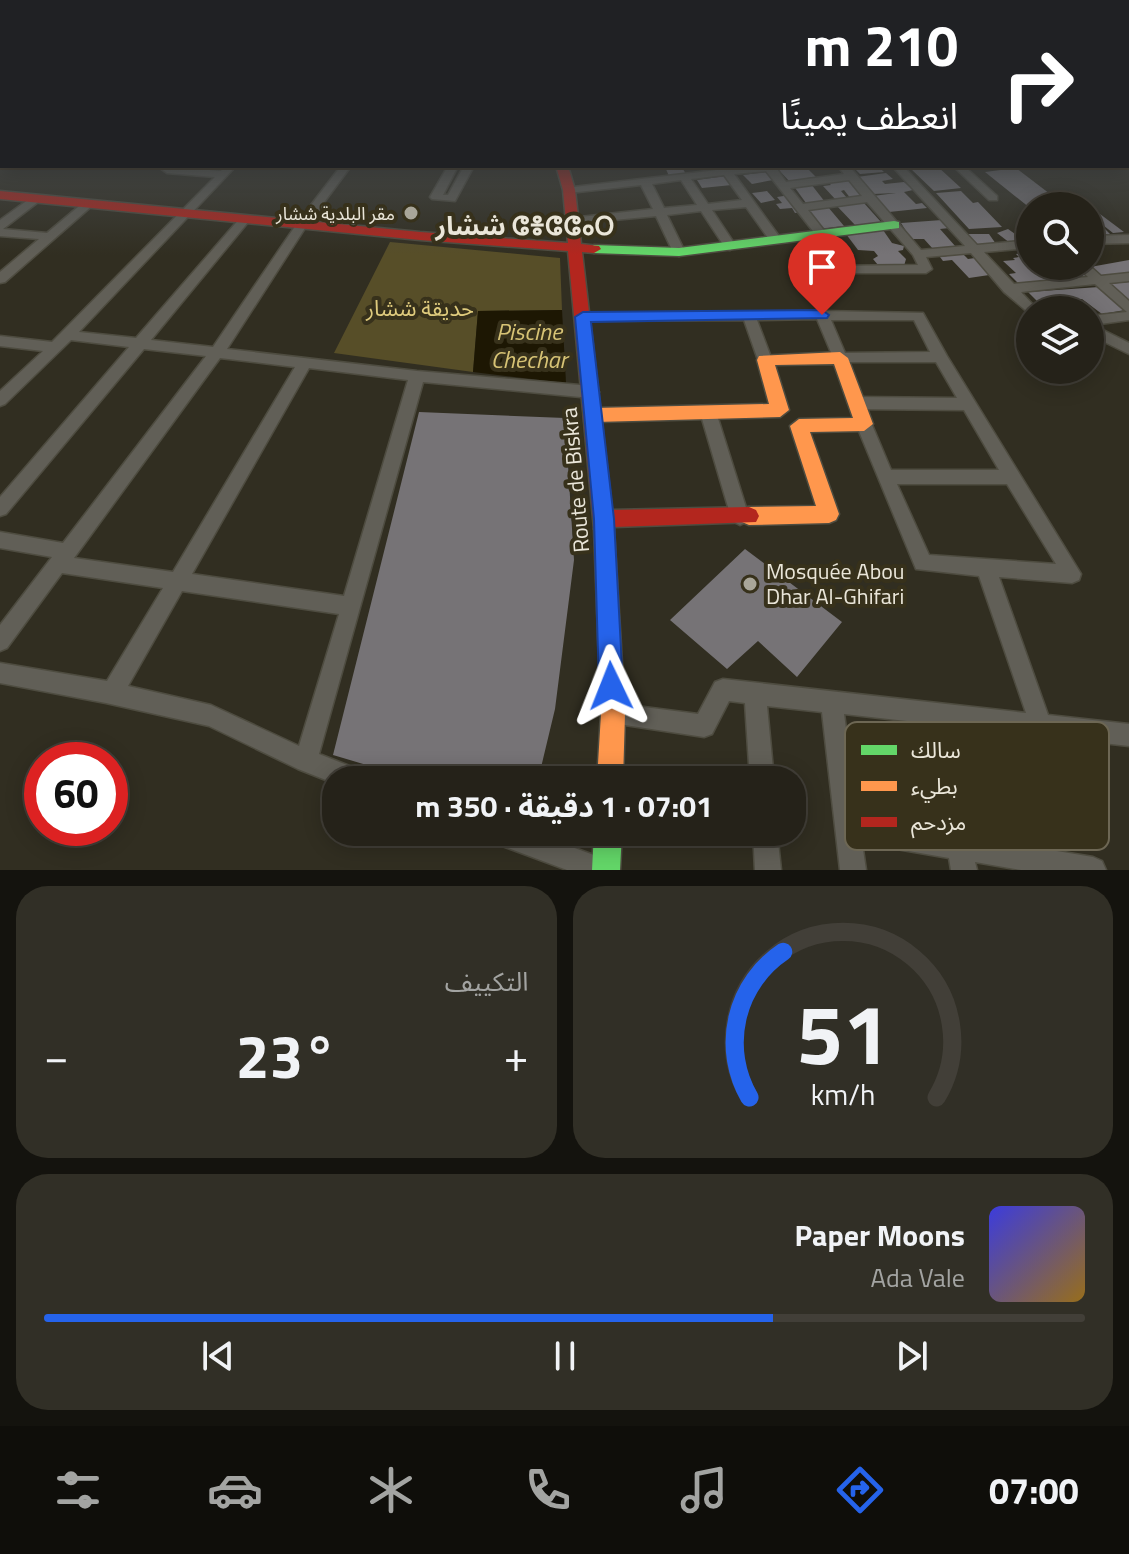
<!DOCTYPE html>
<html lang="ar">
<meta charset="utf-8">
<style>
:root{--surface:#252219;--page:#312f26;--text:#f1f3f6;--muted:#a3a4a2;--line:#423f38;--accent:#2563eb}
body{margin:0;font-family:"Titillium Web","Noto Sans Arabic","Noto Sans Tifinagh",sans-serif;background:var(--page);color:var(--text);direction:rtl;height:100vh;display:flex;flex-direction:column;font-size:30px;white-space:nowrap}
*{box-sizing:border-box;margin:0}
p{font-size:26px;color:var(--muted)}
.icon{flex:none;width:44px;height:44px;fill:none;stroke:currentColor;stroke-width:2;stroke-linecap:round;stroke-linejoin:round}
.map{position:relative;height:870px;overflow:hidden;direction:ltr}
.sheet{display:flex;flex-direction:column;gap:16px;padding:16px;background:#14130e;flex:1}
.sheet>*{flex:none}
.hud{position:absolute;left:0px;top:0px;width:1130px;height:168px;box-shadow:0 4px 20px #0003,0 0 0 2px var(--line);direction:rtl;background:#202124;color:#fff;overflow:hidden}
.tools{position:absolute;left:1016px;top:192px;display:grid;gap:16px}
.tools a{display:grid;place-items:center;width:88px;height:88px;border-radius:50%;background:var(--surface);box-shadow:0 4px 20px #0003,0 0 0 2px var(--line);font-size:40px}
.speed{position:absolute;left:24px;top:742px;display:flex;gap:16px;font-size:40px;font-weight:700;text-align:center}
.speed>*{display:grid;place-content:center;width:104px;height:104px;border-radius:50%;background:var(--surface);box-shadow:0 4px 20px #0003,0 0 0 2px var(--line);line-height:1}
.speed .limit{border:12px solid #d22;background:#fff;color:#111}
.pin{position:absolute;display:grid;place-items:center;width:68px;height:68px;color:#fff;margin:-82px -34px;border-radius:50% 50% 50% 0;rotate:-45deg;box-shadow:0 0 8px #0007}
.pin .icon{rotate:45deg}
.me{position:absolute;width:88px;margin:-44px;rotate:358deg;stroke-linejoin:round;filter:drop-shadow(0 0 6px #0008)}
.turn{display:flex;align-items:center;gap:28px;height:168px;padding:0 40px;font-size:36px}
.turn .icon{width:104px;height:104px;stroke-width:2.5}
.turn b{display:block;font-size:56px;line-height:68px}
.big{font-size:60px;font-weight:700;line-height:1.1}
.sheet .card{flex:1;display:flex;flex-direction:column;justify-content:center;gap:12px;min-width:0;padding:0 28px;border-radius:32px;background:var(--page)}
.sheet .dial{align-items:center;gap:0}
.dial svg{height:208px;overflow:visible;fill:none;stroke:var(--line);stroke-width:7;stroke-linecap:round;text-anchor:middle}
.dial text{fill:var(--text);stroke:none}
.song{display:flex;align-items:center;gap:24px}
.cover{width:96px;height:96px;border-radius:12px;background:linear-gradient(135deg,hsl(240 70% 55%),hsl(40 70% 35%))}
.played{height:8px;border-radius:4px;background:linear-gradient(90deg,var(--accent) 70%,var(--line) 70%)}
.keys{display:flex;justify-content:space-around;direction:ltr}
.heat{display:flex;justify-content:space-between;align-items:center;font-size:44px;direction:ltr}
.sheet .tiles{flex:1;display:grid;gap:16px;grid-template-columns:1fr 1fr}
.card:last-child{grid-column:span 2}
.trip{position:absolute;left:322px;top:766px;width:484px;height:80px;border-radius:32px;background:var(--surface);box-shadow:0 4px 20px #0003,0 0 0 2px var(--line);font-weight:700;line-height:80px;text-align:center;direction:rtl}
.tab-bar{display:flex;height:128px;justify-content:space-around;align-items:center;background:#0f0e0a;color:var(--muted)}
.tab-bar .icon{width:56px;height:56px}
.tab-bar .on{color:var(--accent)}
.tab-bar b{font-size:36px;color:var(--text)}
.map>svg:first-child{display:block}
.green{fill:#574e28}
.water{fill:#1d1703}
.building{fill:#767376}
.lines{fill:none;stroke-linecap:round;stroke-linejoin:round}
.street-casing{stroke:#4e4c40;stroke-width:3}
.fast-casing{stroke:#4e4c40;stroke-width:3}
.slow-casing{stroke:#4e4c40;stroke-width:3}
.jam-casing{stroke:#4e4c40;stroke-width:3}
.street{fill:#615f57;fill-rule:evenodd}
.fast{fill:#63d668;fill-rule:evenodd}
.slow{fill:#ff974d;fill-rule:evenodd}
.jam{fill:#b3261e;fill-rule:evenodd}
.route{fill:#2563eb;stroke:#184099;stroke-width:2}
.poi-dot{fill:#a9a699;stroke:#37311b;stroke-width:3}
.labels{text-anchor:middle;dominant-baseline:central;stroke-width:8;stroke-linejoin:round;paint-order:stroke}
.far-poi-label{font-size:18px;fill:#eae6d9;stroke:#37311b;text-anchor:end}
.park-label{font-size:22px;fill:#dfcb7d;stroke:#37311b}
.street-label{font-size:22px;fill:#eae6d9;stroke:#37311b}
.poi-label{font-size:22px;fill:#eae6d9;stroke:#37311b;text-anchor:start}
.water-label{font-size:24px;font-style:italic;fill:#d7c375;stroke:#37311b}
.far-district-label{font-size:26px;font-weight:bold;fill:#eae6d9;stroke:#37311b}
.key{fill:#37311b;stroke:#6d6754;stroke-width:2}
.key-label{font-size:22px;fill:#eae6d9}
</style>
<div class="map">
<svg width="1129" height="870" viewBox="0 0 1129 870">
<rect width="100%" height="100%" fill="#312e21"/>
<path class="green" d="M 390,242 L 560,258 L 562,310 L 478,311 L 473,372 L 334,353 Z"/>
<path class="water" d="M 562,310 L 566,383 L 473,372 L 478,311 Z"/>
<path class="building" d="M 681,166 L 686,174 L 669,176 L 665,167 Z
M 775,166 L 805,166 L 816,177 L 807,178 L 809,181 L 791,183 Z
M 852,166 L 878,166 L 884,172 L 860,174 Z
M 937,166 L 961,188 L 934,191 L 911,169 Z
M 1016,168 L 1054,197 L 1036,199 L 1050,206 L 1030,206 L 1030,208 L 985,172 Z
M 765,172 L 773,180 L 752,184 L 743,175 Z
M 886,173 L 893,179 L 882,181 L 885,184 L 904,182 L 913,190 L 904,192 L 916,204 L 922,203 L 927,208 L 889,212 L 873,196 L 896,193 L 872,194 L 857,177 Z
M 726,176 L 732,185 L 702,188 L 697,180 Z
M 849,180 L 865,197 L 851,199 L 844,190 L 841,191 L 847,198 L 836,200 L 823,186 L 831,185 L 828,182 Z
M 811,184 L 825,202 L 806,203 L 793,185 Z
M 767,191 L 775,200 L 761,203 L 752,193 Z
M 961,191 L 973,203 L 978,202 L 1002,227 L 969,229 L 936,193 Z
M 790,195 L 803,212 L 795,213 L 792,208 L 780,209 L 776,204 L 782,203 L 777,197 Z
M 863,202 L 881,222 L 855,225 L 836,205 Z
M 828,207 L 844,226 L 820,229 L 808,209 Z
M 1100,214 L 1124,232 L 1113,233 L 1094,218 L 1110,234 L 1100,234 L 1090,226 L 1090,216 Z
M 942,220 L 949,228 L 940,229 L 956,247 L 933,249 L 924,239 L 911,239 L 901,223 Z
M 1008,229 L 1024,240 L 1010,243 L 997,233 Z
M 883,230 L 892,243 L 904,246 L 903,250 L 898,251 L 906,259 L 904,266 L 878,265 L 873,259 L 878,256 L 874,251 L 858,250 L 846,234 Z
M 968,234 L 989,234 L 996,244 L 974,244 Z
M 1030,252 L 1030,266 L 1050,266 L 1066,280 L 1021,286 L 1009,274 L 1016,273 L 1003,261 L 1015,260 L 1013,258 L 1019,257 L 1016,254 Z
M 963,254 L 968,259 L 975,258 L 996,274 L 969,278 L 952,260 L 943,261 L 940,257 Z
M 1129,260 L 1129,275 L 1103,278 L 1090,267 Z
M 1079,266 L 1093,279 L 1073,281 L 1060,267 Z
M 1129,282 L 1129,302 L 1108,284 Z
M 1099,287 L 1125,310 L 1102,314 L 1082,299 L 1041,305 L 1028,292 Z
M 419,412 L 565,418 L 574,560 L 555,709 L 538,780 L 417,780 L 333,755 Z
M 745,549 L 842,622 L 797,677 L 758,641 L 727,669 L 670,620 Z"/>
<g class="lines">
<g class="street-casing">
<path id="street" d="M 0,156 L 2,156 L 2,162 L 0,162 Z
M 157,166 L 221,171 L 225,166 L 236,166 L 79,332 L 136,338 L 241,217 L 249,217 L 249,221 L 151,340 L 213,347 L 298,222 L 341,166 L 351,166 L 307,225 L 227,349 L 417,371 L 591,386 L 599,392 L 591,398 L 423,382 L 319,754 L 365,772 L 369,780 L 336,780 L 336,784 L 298,769 L 209,726 L 106,703 L 0,683 L 0,663 L 107,681 L 163,588 L 62,573 L 7,648 L 0,651 L 0,625 L 52,557 L 0,548 L 0,532 L 63,543 L 206,356 L 144,349 L 6,514 L 0,516 L 0,497 L 129,347 L 71,340 L 5,404 L 0,406 L 0,391 L 43,351 L 0,346 L 0,336 L 52,342 L 215,177 L 167,173 ZM 220,358 L 295,367 L 173,572 L 74,558 ZM 309,368 L 408,380 L 344,596 L 192,574 ZM 182,591 L 339,614 L 299,746 L 211,705 L 128,686 Z
M 448,166 L 458,166 L 443,195 L 448,195 L 464,166 L 474,166 L 455,201 L 432,199 L 430,197 Z
M 751,166 L 775,166 L 786,182 L 844,174 L 838,166 L 849,166 L 921,250 L 965,246 L 892,166 L 903,166 L 977,245 L 1030,240 L 1030,248 L 984,252 L 1014,284 L 1088,277 L 1077,266 L 1090,266 L 1101,276 L 1129,273 L 1129,281 L 1109,283 L 1129,301 L 1129,320 L 1093,325 L 1129,343 L 1129,354 L 1090,335 L 1090,316 L 1127,312 L 1095,284 L 1021,292 L 1038,310 L 1030,310 L 1030,314 L 1004,292 L 971,253 L 926,257 L 932,269 L 926,273 L 821,273 L 799,236 L 801,233 L 809,233 L 829,266 L 918,265 L 913,255 L 867,202 L 808,210 L 826,233 L 824,235 L 816,235 L 766,171 L 734,174 L 781,239 L 779,242 L 771,242 L 746,207 L 712,210 L 736,246 L 730,250 L 726,249 L 701,211 L 667,215 L 685,252 L 679,256 L 673,252 L 656,216 L 571,224 L 565,221 L 571,218 L 653,209 L 641,185 L 569,193 L 565,192 L 565,188 ZM 724,175 L 742,200 L 708,204 L 691,179 ZM 681,180 L 697,205 L 664,208 L 652,184 ZM 849,180 L 862,196 L 803,204 L 790,188 Z
M 953,166 L 964,166 L 997,196 L 997,200 L 989,200 Z
M 32,197 L 42,199 L 3,229 L 47,233 L 84,202 L 94,204 L 5,282 L 0,283 L 0,272 L 39,239 L 0,236 L 0,220 Z
M 1129,235 L 1129,243 L 1090,244 L 1090,236 Z
M 822,311 L 923,313 L 947,356 L 1081,574 L 1079,580 L 1072,583 L 999,577 L 1048,715 L 1129,724 L 1129,746 L 844,714 L 858,818 L 1093,857 L 1102,861 L 1106,870 L 1021,870 L 975,862 L 977,870 L 951,870 L 949,858 L 862,843 L 866,870 L 840,870 L 822,712 L 767,706 L 774,780 L 750,780 L 745,703 L 729,701 L 712,734 L 704,737 L 605,722 L 602,714 L 605,706 L 613,703 L 698,714 L 715,682 L 723,679 L 1026,713 L 979,576 L 916,569 L 856,424 L 858,420 L 870,420 L 891,470 L 999,470 L 964,410 L 856,409 L 848,403 L 856,397 L 957,398 L 936,362 L 835,362 L 817,319 L 757,320 L 772,360 L 765,365 L 758,360 L 744,320 L 583,321 L 576,317 L 583,313 ZM 831,320 L 914,320 L 930,352 L 845,353 ZM 897,484 L 1007,484 L 1056,564 L 929,555 Z
M 708,406 L 716,412 L 749,517 L 746,522 L 740,525 L 734,522 L 731,517 L 700,412 Z
M 486,832 L 531,832 L 610,861 L 614,870 L 567,870 L 489,841 Z
M 753,832 L 777,832 L 781,870 L 755,870 Z"/>
</g>
<g class="fast-casing">
<path id="fast" d="M 894,221 L 899,222 L 899,228 L 679,256 L 594,253 L 587,249 L 594,245 L 679,248 Z
M 594,832 L 622,832 L 620,870 L 592,870 Z"/>
</g>
<g class="slow-casing">
<path id="slow" d="M 840,352 L 848,358 L 873,424 L 864,431 L 810,432 L 839,514 L 836,520 L 829,523 L 749,525 L 742,522 L 739,516 L 742,510 L 749,507 L 816,506 L 790,426 L 799,419 L 853,418 L 834,364 L 775,365 L 789,410 L 780,417 L 595,422 L 586,415 L 595,408 L 769,404 L 757,360 L 759,356 Z
M 604,520 L 611,523 L 614,529 L 625,714 L 623,780 L 597,780 L 601,714 L 594,529 L 597,523 Z"/>
</g>
<g class="jam-casing">
<path id="jam" d="M 556,166 L 568,166 L 575,190 L 581,244 L 599,246 L 601,249 L 594,253 L 582,252 L 612,510 L 749,507 L 756,510 L 759,516 L 756,522 L 614,527 L 611,535 L 604,538 L 597,535 L 594,529 L 568,251 L 420,240 L 0,199 L 0,191 L 420,232 L 568,243 L 563,190 Z"/>
</g>
<use href="#street" class="street"/>
<use href="#fast" class="fast"/>
<use href="#slow" class="slow"/>
<use href="#jam" class="jam"/>
</g>
<linearGradient id="sky" x2="0" y2="1"><stop stop-color="#1b1912"/><stop offset="0.52" stop-color="#484c4e"/><stop offset="1" stop-color="#484c4e" stop-opacity="0"/></linearGradient>
<rect width="1129" height="255" fill="url(#sky)"/>
<path class="route" d="M 822,310 L 829,315 L 827,318 L 591,322 L 614,519 L 623,686 L 620,695 L 611,698 L 603,695 L 599,686 L 594,519 L 575,317 L 583,312 Z"/>
<g class="poi-dot">
<circle cx="411" cy="213" r="8"/>
<circle cx="750" cy="584" r="8"/>
</g>
<g class="labels">
<g class="far-poi-label">
<text x="395" y="213">مقر البلدية ششار</text>
</g>
<g class="park-label">
<text x="420" y="308">حديقة ششار</text>
</g>
<g class="street-label">
<text transform="translate(575 480) rotate(-95)">Route de Biskra</text>
</g>
<g class="poi-label">
<text x="766" y="571">Mosquée Abou<tspan x="766" dy="25">Dhar Al-Ghifari</tspan></text>
</g>
<g class="water-label">
<text x="529" y="331">Piscine<tspan x="529" dy="28">Chechar</tspan></text>
</g>
<g class="far-district-label">
<text x="525" y="225">ششار ⵛⴻⵛⵛⴰⵔ</text>
</g>
</g>
<rect x="845" y="722" width="264" height="128" rx="12" class="key"/>
<rect x="861" y="745" width="36" height="10" fill="#63d668"/>
<rect x="861" y="781" width="36" height="10" fill="#ff974d"/>
<rect x="861" y="817" width="36" height="10" fill="#b3261e"/>
<g class="key-label">
<text x="911" y="758">سالك</text>
<text x="911" y="794">بطيء</text>
<text x="911" y="830">مزدحم</text>
</g>
</svg>
<div class="tools">
<a><svg class="icon" aria-label="search" viewBox="0 0 24 24"><circle cx="10" cy="10" r="6"/><path d="M15 15l6 6"/></svg></a>
<a><svg class="icon" aria-label="layers" viewBox="0 0 24 24"><path d="M12 4l9 5-9 5-9-5zM3 14l9 5 9-5"/></svg></a>
</div>
<div class="speed"><div class="limit">60</div></div>
<div class="pin" style="left:822px;top:315px;background:#d93025"><svg class="icon" aria-label="arrive" viewBox="0 0 24 24"><path d="M6 21V4h12l-3 4 3 4H6"/></svg></div>
<svg class="me" style="left:611px;top:686px" viewBox="-20 -20 40 40"><path d="M0-17L14 15 0 8-14 15z" fill="#2563eb" stroke="#fff" stroke-width="4"/></svg>
<div class="trip">07:01 · 1 دقيقة · 350 m</div>
<div class="hud">
<div class="turn"><svg class="icon" aria-label="right" viewBox="0 0 24 24"><path d="M7 20v-9h11M14 6l5 5-5 5"/></svg><div><b>210 m</b>انعطف يمينًا</div></div>
</div>
</div>
<section class="sheet">
<div class="tiles">
<div class="card dial"><svg viewBox="0 0 100 80">
<path d="M14 69A42 42 0 1 1 86 69"/>
<path d="M14 69A42 42 0 0 1 27 13" stroke="#2563eb"/>
<text x="50" y="56" font-size="32" font-weight="700">51</text>
<text x="50" y="72" font-size="11">km/h</text>
</svg></div>
<div class="card"><p>التكييف</p>
<div class="heat"><a>−</a><b class="big">23°</b><a>+</a></div>
</div>
<div class="card">
<div class="song"><i class="cover"></i><div><b>Paper Moons</b><p>Ada Vale</p></div></div>
<div class="played"></div>
<div class="keys"><svg class="icon" aria-label="previous" viewBox="0 0 24 24"><path d="M18 5L8 12l10 7zM5 5v14"/></svg><svg class="icon" aria-label="pause" viewBox="0 0 24 24"><path d="M8 5v14M16 5v14"/></svg><svg class="icon" aria-label="next" viewBox="0 0 24 24"><path d="M6 5l10 7-10 7zM19 5v14"/></svg></div>
</div>
</div>
</section>
<nav class="tab-bar">
<b>07:00</b>
<svg class="icon on" aria-label="directions" viewBox="0 0 24 24"><path d="M12 3l9 9-9 9-9-9zM9 14v-3h6M13 9l2 2-2 2"/></svg>
<svg class="icon" aria-label="music" viewBox="0 0 24 24"><path d="M9 18V5l10-2v13"/><circle cx="6" cy="18" r="3"/><circle cx="16" cy="16" r="3"/></svg>
<svg class="icon" aria-label="phone" viewBox="0 0 24 24"><path d="M5 4h4l2 5-3 2q2 4 5 5l2-3 5 2v4C11 20 4 13 5 4z"/></svg>
<svg class="icon" aria-label="climate" viewBox="0 0 24 24"><path d="M12 3v18M4 7l16 10M4 17L20 7"/></svg>
<svg class="icon" aria-label="car" viewBox="0 0 24 24"><path d="M5 17H2v-5l4-1 3-4h7l3 4 3 1v5h-3M9 17h6M6 11h13"/><circle cx="7" cy="17" r="2"/><circle cx="17" cy="17" r="2"/></svg>
<svg class="icon" aria-label="filters" viewBox="0 0 24 24"><path d="M4 7h16M4 17h16"/><circle cx="9" cy="7" r="2"/><circle cx="15" cy="17" r="2"/></svg>
</nav>
